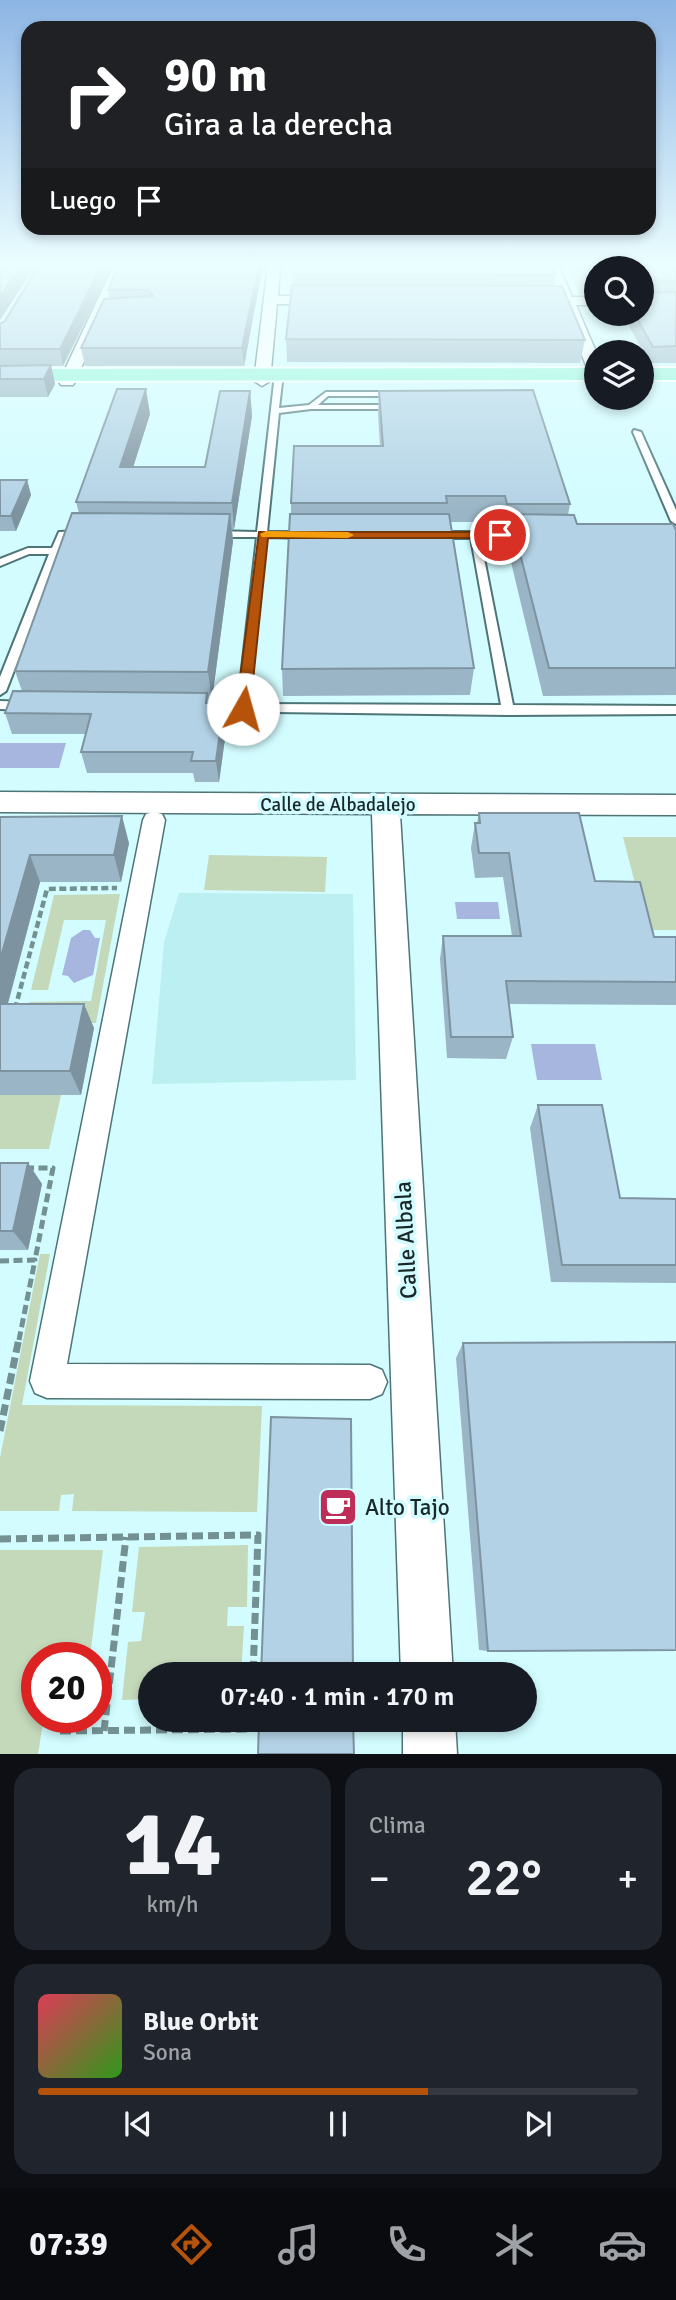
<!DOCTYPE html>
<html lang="es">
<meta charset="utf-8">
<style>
:root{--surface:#171b24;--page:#20242c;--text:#f1f3f6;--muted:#9ea1a6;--line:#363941;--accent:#b45309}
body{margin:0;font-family:Signika,sans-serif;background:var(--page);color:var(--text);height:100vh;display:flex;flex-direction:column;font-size:26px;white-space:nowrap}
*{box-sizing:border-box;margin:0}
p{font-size:23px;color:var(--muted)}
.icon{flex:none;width:38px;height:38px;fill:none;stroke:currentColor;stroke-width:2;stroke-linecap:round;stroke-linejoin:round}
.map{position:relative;height:1754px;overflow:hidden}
.details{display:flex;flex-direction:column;gap:14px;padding:14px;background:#0d0f14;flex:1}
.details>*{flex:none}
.guide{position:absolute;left:21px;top:21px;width:635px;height:214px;border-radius:21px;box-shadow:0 4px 10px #0003;background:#202124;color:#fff;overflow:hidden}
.buttons{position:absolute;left:584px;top:256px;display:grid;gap:14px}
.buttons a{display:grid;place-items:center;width:70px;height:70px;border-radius:50%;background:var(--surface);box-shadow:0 4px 10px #0003;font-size:35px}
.speed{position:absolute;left:21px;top:1642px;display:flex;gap:14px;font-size:35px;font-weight:700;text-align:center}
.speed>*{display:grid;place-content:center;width:91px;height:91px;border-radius:50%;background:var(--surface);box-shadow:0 4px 10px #0003;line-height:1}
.speed .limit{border:10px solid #d22;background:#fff;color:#111}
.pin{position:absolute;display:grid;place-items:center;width:60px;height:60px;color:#fff;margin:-30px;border:4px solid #fff;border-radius:50%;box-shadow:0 2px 7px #0007}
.me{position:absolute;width:77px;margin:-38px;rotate:7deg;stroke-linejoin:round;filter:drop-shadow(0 0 5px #0008)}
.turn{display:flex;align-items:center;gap:24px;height:147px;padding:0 28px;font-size:32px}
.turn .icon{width:91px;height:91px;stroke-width:2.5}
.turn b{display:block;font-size:49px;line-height:60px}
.then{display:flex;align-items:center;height:66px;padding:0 28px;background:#0003;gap:14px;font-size:26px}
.big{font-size:52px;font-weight:600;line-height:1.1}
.details .widget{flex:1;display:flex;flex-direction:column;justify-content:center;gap:10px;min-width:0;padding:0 24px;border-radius:21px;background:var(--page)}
.details .dial{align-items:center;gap:0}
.dial b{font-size:91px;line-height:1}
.song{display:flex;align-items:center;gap:21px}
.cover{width:84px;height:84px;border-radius:10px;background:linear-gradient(135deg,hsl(350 70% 55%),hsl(110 70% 35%))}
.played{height:7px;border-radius:4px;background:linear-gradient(90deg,var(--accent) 65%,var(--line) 65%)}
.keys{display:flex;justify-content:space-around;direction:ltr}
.heat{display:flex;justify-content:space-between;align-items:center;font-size:38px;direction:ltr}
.details .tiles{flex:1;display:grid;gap:14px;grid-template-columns:1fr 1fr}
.widget:last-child{grid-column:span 2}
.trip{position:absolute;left:138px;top:1662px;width:399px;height:70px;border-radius:35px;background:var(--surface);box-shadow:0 4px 10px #0003;font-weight:600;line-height:70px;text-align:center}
.tab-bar{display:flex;height:112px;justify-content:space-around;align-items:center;background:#090b0e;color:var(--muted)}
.tab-bar .icon{width:49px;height:49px}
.tab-bar .current{color:var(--accent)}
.tab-bar b{font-size:32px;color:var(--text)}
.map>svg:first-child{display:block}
.built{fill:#bceff2}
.green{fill:#c4d8ba}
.water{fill:#a6b6df}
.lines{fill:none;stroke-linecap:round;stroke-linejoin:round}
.service-casing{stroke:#4e7477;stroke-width:4}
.pedestrian-casing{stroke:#4e7477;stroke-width:3}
.minor-casing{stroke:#4e7477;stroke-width:3}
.primary-casing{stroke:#fff;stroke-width:4}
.path-far2{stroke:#739092;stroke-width:4.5;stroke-dasharray:7 3.5;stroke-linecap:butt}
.path-far1{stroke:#739092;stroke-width:5;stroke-dasharray:9 4.5;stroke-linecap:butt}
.path{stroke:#739092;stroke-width:7;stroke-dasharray:11 5;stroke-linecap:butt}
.service{fill:#fff;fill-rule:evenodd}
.pedestrian{fill:#fff;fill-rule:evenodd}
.minor{fill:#fff;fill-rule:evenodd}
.primary{fill:#91f7d8;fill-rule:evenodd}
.wall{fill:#9ab5c5}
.shaded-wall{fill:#7d93a0}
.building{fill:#b3d2e5;stroke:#7d93a0;stroke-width:2}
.route{fill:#b45309;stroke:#753606;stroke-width:2}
.slow{fill:#f59e0b}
.labels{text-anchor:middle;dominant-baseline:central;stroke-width:7;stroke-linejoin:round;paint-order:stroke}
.street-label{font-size:19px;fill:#182829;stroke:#d2fcff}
.near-street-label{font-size:23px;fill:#182829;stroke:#d2fcff}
.near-poi-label{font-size:23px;fill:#182829;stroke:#d2fcff;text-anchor:start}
</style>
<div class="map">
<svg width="676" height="1754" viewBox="0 0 676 1754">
<rect width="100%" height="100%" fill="#d2fcff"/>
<path class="built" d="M 179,893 L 353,894 L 356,1080 L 152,1084 L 164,942 Z"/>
<path class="green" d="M 566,265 L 621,265 L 623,268 L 597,268 L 597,294 L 580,294 Z
M 623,837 L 676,837 L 676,930 L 647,930 Z
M 209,855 L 327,857 L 325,892 L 204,890 Z
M 120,894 L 96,1023 L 23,1024 L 29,1002 L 91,1001 L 106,920 L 64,920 L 48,990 L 31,990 L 54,895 Z
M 0,1095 L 61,1095 L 49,1149 L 0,1149 Z
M 40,1254 L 50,1254 L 22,1405 L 262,1406 L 257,1512 L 72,1511 L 74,1494 L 61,1495 L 59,1511 L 0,1511 L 0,1458 Z
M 248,1545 L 247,1607 L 228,1607 L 227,1626 L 244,1626 L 241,1675 L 150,1675 L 150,1699 L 122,1700 L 128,1642 L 141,1641 L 145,1612 L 132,1612 L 139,1547 Z
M 0,1550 L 103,1550 L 90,1657 L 37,1657 L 37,1717 L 44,1717 L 38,1754 L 0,1754 Z"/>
<path class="water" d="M 0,743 L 66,743 L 59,768 L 0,768 Z
M 455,902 L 498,902 L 500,919 L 457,919 Z
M 83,930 L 90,930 L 95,938 L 100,938 L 93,975 L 74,983 L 68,976 L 62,975 L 71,938 Z
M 531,1044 L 595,1044 L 602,1080 L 537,1080 Z"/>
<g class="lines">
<g class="service-casing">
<path id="service" d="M 279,372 L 283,374 L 279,408 L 309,405 L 326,392 L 395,392 L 399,394 L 395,396 L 328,396 L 318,405 L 396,405 L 400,407 L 396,409 L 311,409 L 279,413 L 267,532 L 308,532 L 313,535 L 308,538 L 266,537 L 249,704 L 501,705 L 471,538 L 434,538 L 429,535 L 434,532 L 525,532 L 528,533 L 528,537 L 480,538 L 513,705 L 676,706 L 676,714 L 508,715 L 204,711 L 204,705 L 208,704 L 238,704 L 257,537 L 213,537 L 208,534 L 213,531 L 257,532 L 275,374 Z
M 634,430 L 641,432 L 676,510 L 676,524 L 671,521 L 633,432 Z
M 84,531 L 87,532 L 87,536 L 66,537 L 6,691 L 0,695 L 0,677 L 49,554 L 29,554 L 0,566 L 0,559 L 28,548 L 52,548 L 59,532 Z
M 0,701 L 27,702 L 33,706 L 27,710 L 0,709 Z"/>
</g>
<g class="pedestrian-casing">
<path id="pedestrian" d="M 154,812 L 162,814 L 165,820 L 67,1364 L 370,1365 L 382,1370 L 387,1382 L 382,1394 L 370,1399 L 47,1398 L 35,1393 L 30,1381 L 143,820 L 146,814 Z"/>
</g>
<g class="minor-casing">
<path id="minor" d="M 114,265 L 126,265 L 75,382 L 73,385 L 61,385 L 59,382 Z
M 268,265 L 280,265 L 278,296 L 330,296 L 337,300 L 330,304 L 277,304 L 270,381 L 262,386 L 254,381 Z
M 546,265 L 558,265 L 572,297 L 597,297 L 597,305 L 576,305 L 597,354 L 597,378 L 589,373 L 562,305 L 527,305 L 520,301 L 527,297 L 558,297 Z
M 0,792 L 676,795 L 676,815 L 400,814 L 453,1675 L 401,1675 L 372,814 L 0,812 Z
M 403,1720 L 455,1720 L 457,1754 L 403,1754 Z"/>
</g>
<g class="primary-casing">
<path id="primary" d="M 597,368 L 597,380 L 0,381 L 0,369 Z
M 642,368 L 676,368 L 676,380 L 642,380 Z"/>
</g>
<path class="path-far2" d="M 15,1009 L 47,889 L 117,888"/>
<path class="path-far1" d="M 25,1168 L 53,1168 L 35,1260
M 0,1261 L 35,1260 L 19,1340"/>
<path class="path" d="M 0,1431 L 19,1338
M 0,1539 L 258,1535 L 253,1675
M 60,1731 L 250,1729 L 251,1720
M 104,1731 L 126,1537"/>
<use href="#service" class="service"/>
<use href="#pedestrian" class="pedestrian"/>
<use href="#minor" class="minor"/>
<use href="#primary" class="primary"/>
</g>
<path class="wall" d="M 39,265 L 113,265 L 63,366 L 51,366 L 55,384 L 48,397 L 0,397 L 0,324 L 5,321 Z
M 263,265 L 244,366 L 85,366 L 81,348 L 109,298 L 108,290 Z
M 624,265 L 676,265 L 676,363 L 649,363 L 622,313 L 642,313 L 642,268 L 626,268 Z
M 293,274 L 556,275 L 554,286 L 585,340 L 580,363 L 287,362 L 286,339 L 294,285 Z
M 250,391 L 252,416 L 234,529 L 232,529 L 233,541 L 212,700 L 208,700 L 209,703 L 227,724 L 219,782 L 195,782 L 193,773 L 87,773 L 81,752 L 86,734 L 12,734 L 5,713 L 22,691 L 15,671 L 79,513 L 76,502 L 150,414 L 133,467 L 205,467 Z
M 379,391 L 570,504 L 568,515 L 577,524 L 676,530 L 676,695 L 543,696 L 506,541 L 508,530 L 503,530 L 502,522 L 450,522 L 474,668 L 470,695 L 283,696 L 282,669 L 291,514 L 291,503 L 380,446 L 378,415 Z
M 0,480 L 27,480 L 31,495 L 16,531 L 0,531 Z
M 479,813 L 595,881 L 654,937 L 676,937 L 676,1005 L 509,1004 L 513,1037 L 506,1059 L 447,1058 L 440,959 L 443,936 L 512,936 L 503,877 L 475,878 L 471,848 L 475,823 L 477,823 Z
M 0,817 L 129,843 L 121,882 L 40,882 L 8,1004 L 94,1028 L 81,1095 L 0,1095 Z
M 538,1105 L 620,1198 L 676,1199 L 676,1283 L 551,1282 L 530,1128 Z
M 0,1163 L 28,1163 L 42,1184 L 28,1250 L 0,1250 Z
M 463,1343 L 488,1651 L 479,1650 L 456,1358 Z"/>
<path class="shaded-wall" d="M 22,265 L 36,265 L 0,320 L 0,297 Z
M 102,265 L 113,265 L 63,366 L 60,349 Z
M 259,265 L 263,265 L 244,366 L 242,348 Z
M 51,365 L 55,384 L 48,397 L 44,379 Z
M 146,389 L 150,414 L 125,493 L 120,467 Z
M 250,391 L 252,416 L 234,529 L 232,503 Z
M 27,480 L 31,495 L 16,531 L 11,516 Z
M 230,514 L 233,541 L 212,700 L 208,672 Z
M 224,703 L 227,724 L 219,782 L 216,761 Z
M 122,816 L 129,843 L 121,882 L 114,855 Z
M 30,855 L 40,882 L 1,1029 L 0,1027 L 0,960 Z
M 84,1004 L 94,1028 L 81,1095 L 70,1071 Z
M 28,1163 L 42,1184 L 28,1250 L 13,1231 Z"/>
<path class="building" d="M 0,265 L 22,265 L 0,297 Z
M 39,265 L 102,265 L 60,349 L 0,349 L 0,324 L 5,321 Z
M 119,265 L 259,265 L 242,348 L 81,348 L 104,299 L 153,296 L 149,290 L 108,290 Z
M 294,265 L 551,265 L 556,275 L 293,274 Z
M 637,265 L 676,265 L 676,282 L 646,279 L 642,273 L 642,268 L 639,268 Z
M 292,285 L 562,286 L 585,340 L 286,339 Z
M 676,292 L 676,346 L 653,347 L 634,313 L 642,313 L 642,293 Z
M 51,365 L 44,379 L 0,379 L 0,366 Z
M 117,389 L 146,389 L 120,467 L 205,467 L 220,391 L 250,391 L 232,503 L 76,502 Z
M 533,390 L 570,504 L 507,504 L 505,496 L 446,496 L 447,503 L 291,503 L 294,446 L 383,446 L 379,391 Z
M 0,480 L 27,480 L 11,516 L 0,516 Z
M 72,513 L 230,514 L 208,672 L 15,671 Z
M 290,514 L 449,514 L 474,668 L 282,669 Z
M 510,514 L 574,515 L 577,524 L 673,524 L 676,530 L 676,668 L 549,668 Z
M 13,691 L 207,693 L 206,703 L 224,703 L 216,761 L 191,761 L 193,752 L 81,752 L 91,714 L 5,713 Z
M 479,813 L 579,813 L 595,881 L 640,882 L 654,937 L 676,937 L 676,982 L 506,981 L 513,1037 L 451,1037 L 443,936 L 521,936 L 509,853 L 479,853 L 475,823 L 480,823 Z
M 122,816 L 114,855 L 30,855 L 0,960 L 0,817 Z
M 0,1004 L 84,1004 L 70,1071 L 0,1071 Z
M 538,1105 L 602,1105 L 620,1198 L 676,1199 L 676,1265 L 562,1265 Z
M 0,1163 L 28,1163 L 13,1231 L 0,1231 Z
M 676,1342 L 676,1650 L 488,1651 L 463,1343 Z
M 271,1417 L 351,1419 L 353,1675 L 261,1675 Z
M 259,1720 L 353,1720 L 354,1754 L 258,1754 Z"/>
<linearGradient id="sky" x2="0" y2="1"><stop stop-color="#8db5e4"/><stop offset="0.52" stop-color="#ebfeff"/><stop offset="1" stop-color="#ebfeff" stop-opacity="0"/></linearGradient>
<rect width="676" height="510" fill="url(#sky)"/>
<path class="route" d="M 259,532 L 500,532 L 506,535 L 500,538 L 268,538 L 250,709 L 243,713 L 236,709 Z"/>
<path class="slow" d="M 266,531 L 348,532 L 354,535 L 348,538 L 262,537 L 260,534 Z"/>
<defs>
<g id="cafe-square" transform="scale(2.0125)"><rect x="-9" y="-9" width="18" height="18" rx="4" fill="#bd2d57" stroke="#d2fcff"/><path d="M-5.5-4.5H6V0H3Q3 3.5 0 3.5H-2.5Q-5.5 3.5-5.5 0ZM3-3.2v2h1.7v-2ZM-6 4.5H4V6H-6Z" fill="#fff"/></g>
</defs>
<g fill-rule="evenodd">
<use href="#cafe-square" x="338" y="1507"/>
</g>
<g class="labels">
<g class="street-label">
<text x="338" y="805">Calle de Albadalejo</text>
</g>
<g class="near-street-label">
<text transform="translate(406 1240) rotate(-93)">Calle Albala</text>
</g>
<g class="near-poi-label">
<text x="365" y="1507">Alto Tajo</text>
</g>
</g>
</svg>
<div class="buttons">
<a><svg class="icon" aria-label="search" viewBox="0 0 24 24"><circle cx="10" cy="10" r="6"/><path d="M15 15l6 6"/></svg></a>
<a><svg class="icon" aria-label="layers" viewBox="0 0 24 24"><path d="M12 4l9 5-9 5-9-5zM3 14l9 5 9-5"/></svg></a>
</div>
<div class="speed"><div class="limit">20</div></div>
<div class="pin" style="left:500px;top:535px;background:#d93025"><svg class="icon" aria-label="arrive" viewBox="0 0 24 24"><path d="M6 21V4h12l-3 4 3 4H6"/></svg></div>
<svg class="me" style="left:243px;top:709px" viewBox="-20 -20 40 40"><circle r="19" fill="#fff"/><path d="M0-13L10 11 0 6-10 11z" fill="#b45309"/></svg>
<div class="trip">07:40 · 1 min · 170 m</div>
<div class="guide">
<div class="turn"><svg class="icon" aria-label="right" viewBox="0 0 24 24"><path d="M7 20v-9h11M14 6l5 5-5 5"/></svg><div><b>90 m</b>Gira a la derecha</div></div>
<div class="then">Luego<svg class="icon" aria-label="arrive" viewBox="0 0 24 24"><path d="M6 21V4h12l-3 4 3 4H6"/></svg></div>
</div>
</div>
<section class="details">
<div class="tiles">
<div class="widget dial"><b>14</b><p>km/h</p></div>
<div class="widget"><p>Clima</p>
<div class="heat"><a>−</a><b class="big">22°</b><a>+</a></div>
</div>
<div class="widget">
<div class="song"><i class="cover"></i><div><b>Blue Orbit</b><p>Sona</p></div></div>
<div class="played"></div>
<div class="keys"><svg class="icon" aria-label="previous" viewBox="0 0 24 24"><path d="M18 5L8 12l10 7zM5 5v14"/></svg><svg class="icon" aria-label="pause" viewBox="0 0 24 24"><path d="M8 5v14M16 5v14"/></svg><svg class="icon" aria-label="next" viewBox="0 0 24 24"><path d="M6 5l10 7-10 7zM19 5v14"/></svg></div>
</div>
</div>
</section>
<nav class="tab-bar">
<b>07:39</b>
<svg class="icon current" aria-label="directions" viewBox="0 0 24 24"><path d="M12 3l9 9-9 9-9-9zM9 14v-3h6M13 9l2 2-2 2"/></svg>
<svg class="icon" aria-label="music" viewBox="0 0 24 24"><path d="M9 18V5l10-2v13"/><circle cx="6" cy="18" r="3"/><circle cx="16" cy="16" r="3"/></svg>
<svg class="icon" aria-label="phone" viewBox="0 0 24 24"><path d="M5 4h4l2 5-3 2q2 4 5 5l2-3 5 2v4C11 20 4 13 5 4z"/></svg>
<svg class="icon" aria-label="climate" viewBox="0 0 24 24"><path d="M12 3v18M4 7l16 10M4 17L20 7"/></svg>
<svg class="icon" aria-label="car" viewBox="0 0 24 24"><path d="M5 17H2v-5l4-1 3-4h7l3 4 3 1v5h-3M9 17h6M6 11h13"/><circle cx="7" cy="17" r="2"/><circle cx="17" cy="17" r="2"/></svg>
</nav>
